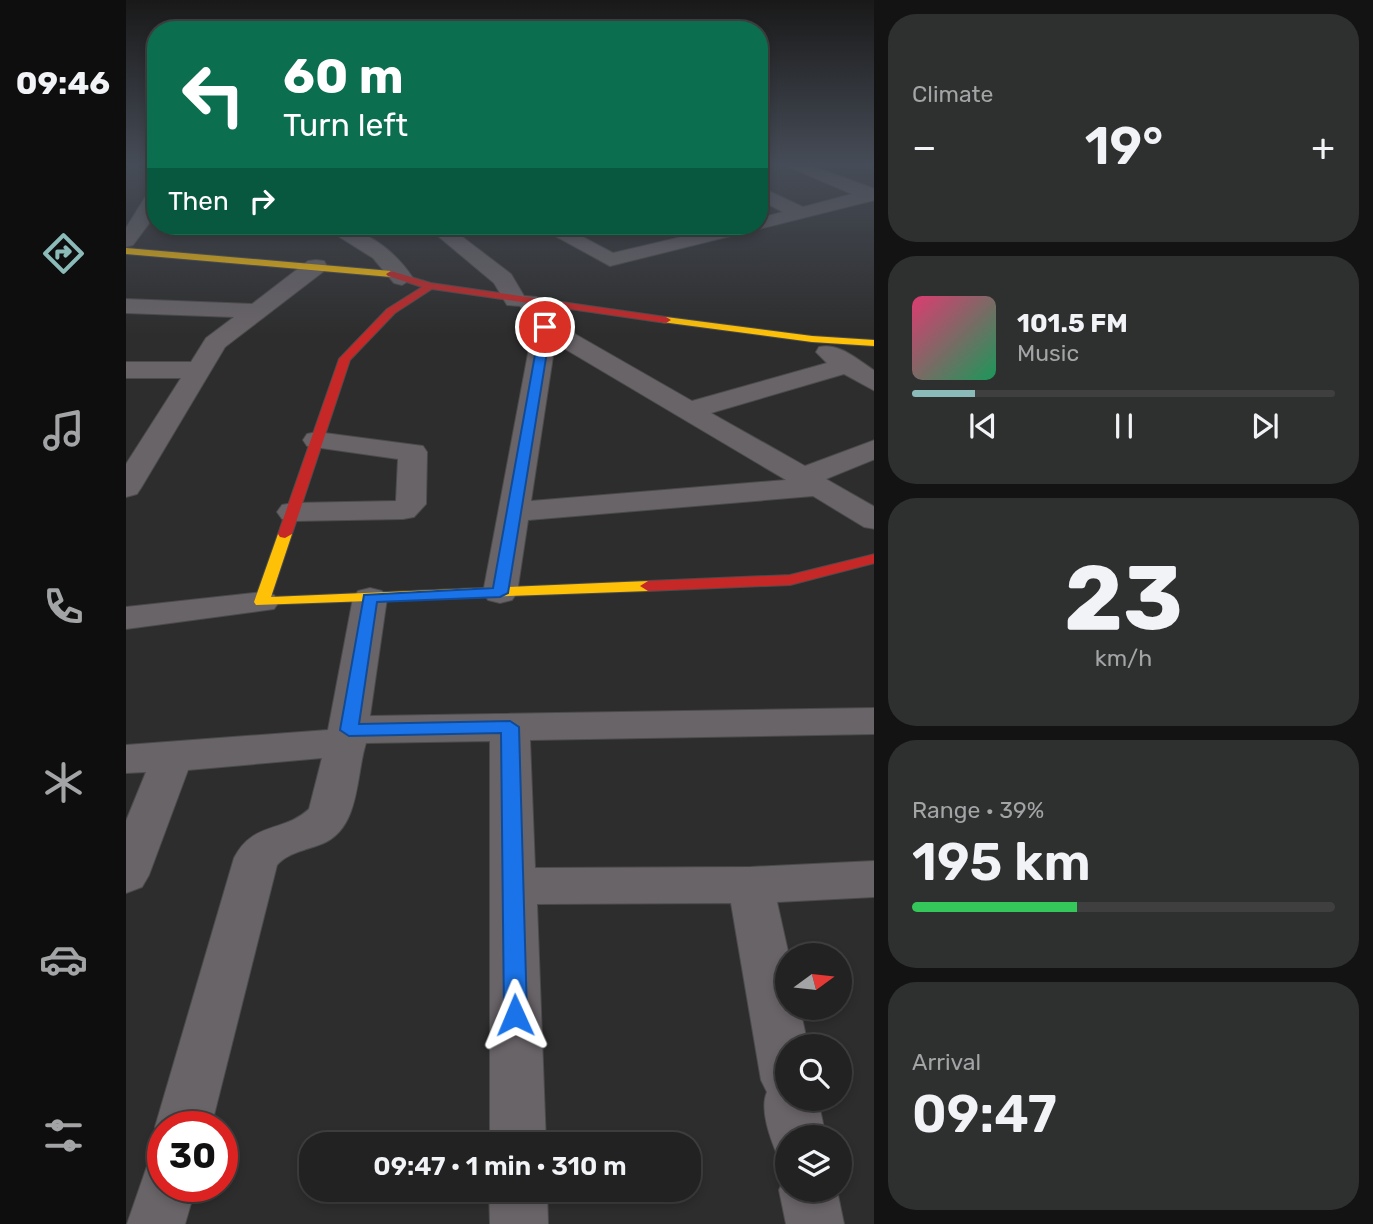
<!DOCTYPE html>
<meta charset="utf-8">
<style>
:root{--surface:#222;--page:#2e2f2f;--text:#f1f3f6;--muted:#a2a4a5;--line:#3f3f40;--accent:#8bbbb9}
body{margin:0;font-family:Rubik,sans-serif;background:var(--page);color:var(--text);height:100vh;display:flex;flex-direction:column;font-size:26px;white-space:nowrap}
*{box-sizing:border-box;margin:0}
p{font-size:23px;color:var(--muted)}
.icon{flex:none;width:38px;height:38px;fill:none;stroke:currentColor;stroke-width:2;stroke-linecap:round;stroke-linejoin:round}
.map{position:relative;flex:1;overflow:hidden}
.side{display:flex;flex-direction:column;gap:14px;padding:14px;background:#131313;width:499px}
.side>*{flex:none}
.hud{position:absolute;left:21px;top:21px;width:621px;height:214px;border-radius:28px;box-shadow:0 4px 10px #0003,0 0 0 2px var(--line);background:#0b6e4f;color:#fff;overflow:hidden}
.needle{width:46px;rotate:75deg}
.fabs{position:absolute;left:649px;top:943px;display:grid;gap:14px}
.fabs a{display:grid;place-items:center;width:77px;height:77px;border-radius:50%;background:var(--surface);box-shadow:0 4px 10px #0003,0 0 0 2px var(--line);font-size:35px}
.speed{position:absolute;left:21px;top:1111px;display:flex;gap:14px;font-size:35px;font-weight:700;text-align:center}
.speed>*{display:grid;place-content:center;width:91px;height:91px;border-radius:50%;background:var(--surface);box-shadow:0 4px 10px #0003,0 0 0 2px var(--line);line-height:1}
.speed .limit{border:10px solid #d22;background:#fff;color:#111}
.pin{position:absolute;display:grid;place-items:center;width:60px;height:60px;color:#fff;margin:-30px;border:4px solid #fff;border-radius:50%;box-shadow:0 2px 7px #0007}
.me{position:absolute;width:77px;margin:-38px;rotate:359deg;stroke-linejoin:round;filter:drop-shadow(0 0 5px #0008)}
.turn{display:flex;align-items:center;gap:24px;height:147px;padding:0 21px;font-size:32px}
.turn .icon{width:91px;height:91px;stroke-width:2.5}
.turn b{display:block;font-size:49px;line-height:60px}
.then{display:flex;align-items:center;height:66px;padding:0 21px;background:#0003;gap:14px;font-size:26px}
.big{font-size:52px;font-weight:600;line-height:1.1}
.side .tile{flex:1;display:flex;flex-direction:column;justify-content:center;gap:10px;min-width:0;padding:0 24px;border-radius:28px;background:var(--page)}
.side .dial{align-items:center;gap:0}
.dial b{font-size:91px;line-height:1}
.song{display:flex;align-items:center;gap:21px}
.cover{width:84px;height:84px;border-radius:10px;background:linear-gradient(135deg,hsl(340 70% 55%),hsl(150 70% 35%))}
.played{height:7px;border-radius:4px;background:linear-gradient(90deg,var(--accent) 15%,var(--line) 15%)}
.keys{display:flex;justify-content:space-around;direction:ltr}
.heat{display:flex;justify-content:space-between;align-items:center;font-size:38px;direction:ltr}
.charge{height:10px;border-radius:5px;background:linear-gradient(90deg,#34c759 39%,var(--line) 0)}
.trip{position:absolute;left:173px;top:1132px;width:402px;height:70px;border-radius:28px;background:var(--surface);box-shadow:0 4px 10px #0003,0 0 0 2px var(--line);font-weight:600;line-height:70px;text-align:center}
main{display:flex;flex:1;min-height:0}
.tab-bar{display:flex;flex-direction:column;width:126px;justify-content:space-around;align-items:center;background:#0e0e0e;color:var(--muted)}
.tab-bar .icon{width:49px;height:49px}
.tab-bar .current{color:var(--accent)}
.tab-bar b{font-size:32px;color:var(--text)}
.map>svg:first-child{display:block}
.lines{fill:none;stroke-linecap:round;stroke-linejoin:round}
.street-casing{stroke:#4b4b4b;stroke-width:2}
.slow-casing{stroke:#4b4b4b;stroke-width:2}
.jam-casing{stroke:#4b4b4b;stroke-width:2}
.street{fill:#696468;fill-rule:evenodd}
.slow{fill:#ffc107;fill-rule:evenodd}
.jam{fill:#c62828;fill-rule:evenodd}
.route{fill:#1a73e8;stroke:#114b97;stroke-width:2}
</style>
<main>
<nav class="tab-bar">
<b>09:46</b>
<svg class="icon current" aria-label="directions" viewBox="0 0 24 24"><path d="M12 3l9 9-9 9-9-9zM9 14v-3h6M13 9l2 2-2 2"/></svg>
<svg class="icon" aria-label="music" viewBox="0 0 24 24"><path d="M9 18V5l10-2v13"/><circle cx="6" cy="18" r="3"/><circle cx="16" cy="16" r="3"/></svg>
<svg class="icon" aria-label="phone" viewBox="0 0 24 24"><path d="M5 4h4l2 5-3 2q2 4 5 5l2-3 5 2v4C11 20 4 13 5 4z"/></svg>
<svg class="icon" aria-label="climate" viewBox="0 0 24 24"><path d="M12 3v18M4 7l16 10M4 17L20 7"/></svg>
<svg class="icon" aria-label="car" viewBox="0 0 24 24"><path d="M5 17H2v-5l4-1 3-4h7l3 4 3 1v5h-3M9 17h6M6 11h13"/><circle cx="7" cy="17" r="2"/><circle cx="17" cy="17" r="2"/></svg>
<svg class="icon" aria-label="filters" viewBox="0 0 24 24"><path d="M4 7h16M4 17h16"/><circle cx="9" cy="7" r="2"/><circle cx="15" cy="17" r="2"/></svg>
</nav>
<div class="map">
<svg width="749" height="1224" viewBox="0 0 749 1224">
<rect width="100%" height="100%" fill="#2d2d2d"/>
<g class="lines">
<g class="street-casing">
<path id="street" d="M 656,164 L 681,164 L 749,189 L 749,200 L 484,266 L 411,226 L 436,226 L 487,253 L 602,226 L 634,226 L 634,218 L 657,212 L 634,200 L 634,187 L 677,207 L 726,194 Z
M 30,189 L 30,214 L 7,245 L 0,247 L 0,228 L 23,191 Z
M 196,226 C 234,224 266,247 287,278 L 276,285 L 268,283 L 247,258 Z
M 300,226 L 322,226 L 385,274 L 398,296 L 411,297 L 428,322 L 566,401 L 701,363 L 690,352 L 693,347 C 713,342 732,360 749,371 L 749,391 L 718,374 L 585,413 L 679,466 L 749,440 L 749,459 L 700,479 L 749,507 L 749,529 L 738,527 L 687,496 L 402,520 L 391,593 L 386,600 L 374,603 L 362,600 L 357,593 L 407,327 L 394,306 L 381,305 L 368,283 ZM 429,343 L 660,480 L 405,501 Z
M 190,260 L 198,261 L 201,266 L 198,271 L 99,347 L 15,488 L 11,494 L 0,497 L 0,464 L 55,378 L 0,378 L 0,362 L 65,362 L 80,338 L 108,317 L 0,313 L 0,299 L 126,304 L 182,261 Z
M 191,432 L 297,446 L 301,452 L 300,504 L 288,517 L 277,519 L 167,521 L 156,519 L 151,512 L 156,505 L 167,503 L 270,501 L 272,459 L 181,446 L 177,440 L 181,434 Z
M 244,588 L 256,591 L 261,598 L 244,716 L 749,708 L 749,734 L 404,740 L 409,868 L 625,867 L 749,861 L 749,897 L 651,902 L 663,956 L 662,1008 L 674,1008 L 682,1046 L 662,1046 L 662,1099 L 692,1099 L 700,1138 L 662,1138 L 662,1160 L 652,1157 C 645,1140 633,1110 641,1092 L 635,1080 L 605,903 L 411,904 L 420,1144 L 364,1144 L 364,741 L 240,743 C 230,774 234,825 200,842 C 183,850 164,851 151,865 L 85,1127 L 37,1127 L 37,1144 L 29,1127 L 108,858 C 127,821 157,833 183,809 L 196,758 L 62,770 L 23,875 L 16,887 L 0,893 L 0,821 L 20,772 L 0,773 L 0,745 L 202,730 L 227,598 L 232,591 Z
M 136,592 L 148,595 L 153,602 L 148,609 L 0,629 L 0,607 Z
M 37,1159 L 37,1186 L 70,1186 L 59,1224 L 1,1224 L 21,1166 Z
M 662,1170 L 662,1190 L 711,1190 L 718,1224 L 660,1224 L 653,1190 Z
M 363,1190 L 421,1190 L 422,1224 L 364,1224 Z"/>
</g>
<g class="slow-casing">
<path id="slow" d="M 0,248 L 265,271 L 270,274 L 265,277 L 0,254 Z
M 540,317 L 686,336 L 749,340 L 749,346 L 686,342 L 536,322 L 535,320 Z
M 159,530 L 166,534 L 145,597 L 522,581 L 530,586 L 522,591 L 130,605 L 128,602 L 152,534 Z"/>
</g>
<g class="jam-casing">
<path id="jam" d="M 265,271 L 305,283 L 540,317 L 545,320 L 540,323 L 306,289 L 269,313 L 224,360 L 166,534 L 159,538 L 154,537 L 152,534 L 213,359 L 261,309 L 296,287 L 262,276 L 260,274 Z
M 749,554 L 749,563 L 664,585 L 522,591 L 514,586 L 522,581 L 664,575 Z"/>
</g>
<use href="#street" class="street"/>
<use href="#slow" class="slow"/>
<use href="#jam" class="jam"/>
</g>
<linearGradient id="sky" x2="0" y2="1"><stop stop-color="#191919"/><stop offset="0.49" stop-color="#464c57"/><stop offset="1" stop-color="#464c57" stop-opacity="0"/></linearGradient>
<rect width="749" height="335" fill="url(#sky)"/>
<path class="route" d="M 419,323 L 425,327 L 382,593 L 374,597 L 251,602 L 233,724 L 384,721 L 393,727 L 401,1015 L 398,1022 L 389,1025 L 381,1022 L 378,1015 L 375,733 L 223,736 L 214,730 L 238,595 L 367,588 L 414,327 Z"/>
</svg>
<div class="fabs">
<a><svg class="needle" viewBox="-14 -14 28 28"><path d="M0-13l5 13h-10z" fill="#e53935"/><path d="M0 13l5-13h-10z" fill="#a2a4a5"/></svg></a>
<a><svg class="icon" aria-label="search" viewBox="0 0 24 24"><circle cx="10" cy="10" r="6"/><path d="M15 15l6 6"/></svg></a>
<a><svg class="icon" aria-label="layers" viewBox="0 0 24 24"><path d="M12 4l9 5-9 5-9-5zM3 14l9 5 9-5"/></svg></a>
</div>
<div class="speed"><div class="limit">30</div></div>
<div class="pin" style="left:419px;top:327px;background:#d93025"><svg class="icon" aria-label="arrive" viewBox="0 0 24 24"><path d="M6 21V4h12l-3 4 3 4H6"/></svg></div>
<svg class="me" style="left:389px;top:1015px" viewBox="-20 -20 40 40"><path d="M0-17L14 15 0 8-14 15z" fill="#1a73e8" stroke="#fff" stroke-width="4"/></svg>
<div class="trip">09:47 · 1 min · 310 m</div>
<div class="hud">
<div class="turn"><svg class="icon" aria-label="left" viewBox="0 0 24 24"><path d="M17 20v-9H6M10 6l-5 5 5 5"/></svg><div><b>60 m</b>Turn left</div></div>
<div class="then">Then<svg class="icon" aria-label="right" viewBox="0 0 24 24"><path d="M7 20v-9h11M14 6l5 5-5 5"/></svg></div>
</div>
</div>
<section class="side">
<div class="tile"><p>Climate</p>
<div class="heat"><a>−</a><b class="big">19°</b><a>+</a></div>
</div>
<div class="tile">
<div class="song"><i class="cover"></i><div><b>101.5 FM</b><p>Music</p></div></div>
<div class="played"></div>
<div class="keys"><svg class="icon" aria-label="previous" viewBox="0 0 24 24"><path d="M18 5L8 12l10 7zM5 5v14"/></svg><svg class="icon" aria-label="pause" viewBox="0 0 24 24"><path d="M8 5v14M16 5v14"/></svg><svg class="icon" aria-label="next" viewBox="0 0 24 24"><path d="M6 5l10 7-10 7zM19 5v14"/></svg></div>
</div>
<div class="tile dial"><b>23</b><p>km/h</p></div>
<div class="tile"><p>Range · 39%</p><b class="big">195 km</b><div class="charge"></div></div>
<div class="tile"><p>Arrival</p><b class="big">09:47</b></div>
</section>
</main>
